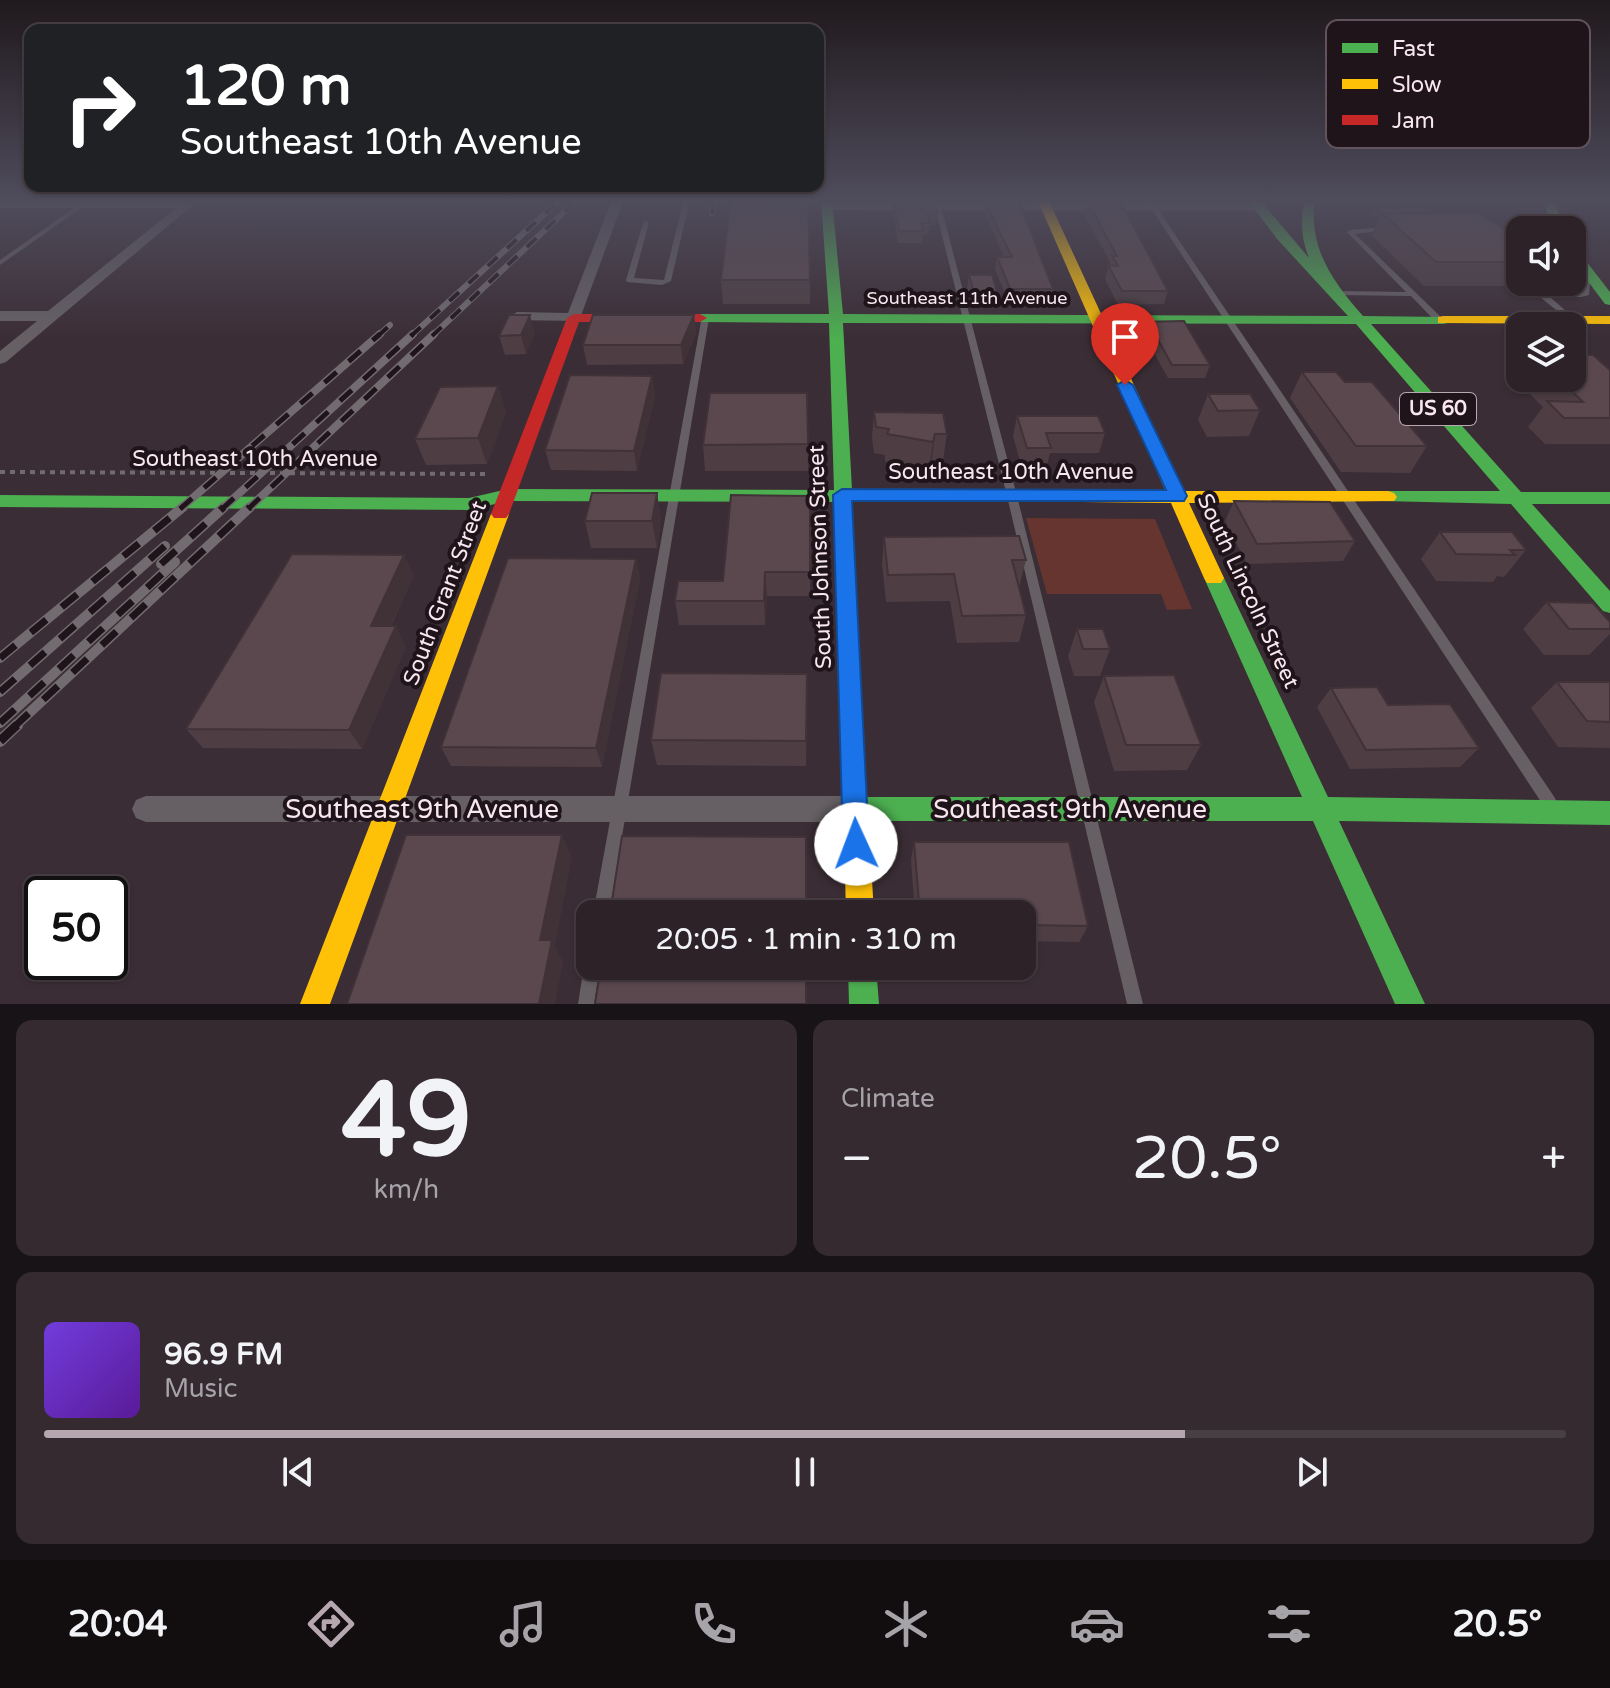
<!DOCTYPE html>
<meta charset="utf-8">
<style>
:root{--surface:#2c2228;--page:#342a30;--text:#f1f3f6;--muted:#a6a4a8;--line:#483f45;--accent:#b6a6af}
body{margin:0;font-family:"Varela Round",sans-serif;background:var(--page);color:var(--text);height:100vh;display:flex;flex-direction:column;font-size:30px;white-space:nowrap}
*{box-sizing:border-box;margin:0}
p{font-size:26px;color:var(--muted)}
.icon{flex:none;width:44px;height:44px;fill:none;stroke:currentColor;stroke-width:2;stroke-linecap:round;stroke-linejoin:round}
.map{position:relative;height:1004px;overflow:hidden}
.sheet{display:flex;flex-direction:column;gap:16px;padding:16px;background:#181316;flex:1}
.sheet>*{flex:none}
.hud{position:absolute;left:24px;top:24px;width:800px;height:168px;border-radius:16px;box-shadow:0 2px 6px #0004,0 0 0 2px var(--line);background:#202124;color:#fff;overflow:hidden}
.buttons{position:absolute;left:1506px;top:216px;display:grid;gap:16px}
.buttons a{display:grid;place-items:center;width:80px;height:80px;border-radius:16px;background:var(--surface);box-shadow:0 2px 6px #0004,0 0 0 2px var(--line);font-size:40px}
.speed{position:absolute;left:24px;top:876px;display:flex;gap:16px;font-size:40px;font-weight:700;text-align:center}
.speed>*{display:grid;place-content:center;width:104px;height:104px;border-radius:50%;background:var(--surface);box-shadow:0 2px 6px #0004,0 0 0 2px var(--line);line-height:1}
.speed .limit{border:4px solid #111;border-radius:12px;background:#fff;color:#111}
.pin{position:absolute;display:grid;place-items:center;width:68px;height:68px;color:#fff;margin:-82px -34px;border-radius:50% 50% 50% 0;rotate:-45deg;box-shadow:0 0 8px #0007}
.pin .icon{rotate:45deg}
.me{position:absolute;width:88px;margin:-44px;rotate:358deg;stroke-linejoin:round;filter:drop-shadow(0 0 6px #0008)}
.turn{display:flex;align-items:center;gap:28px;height:168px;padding:0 24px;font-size:36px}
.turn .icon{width:104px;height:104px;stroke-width:2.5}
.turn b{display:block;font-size:56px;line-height:68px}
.big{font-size:60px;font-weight:600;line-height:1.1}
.sheet .tile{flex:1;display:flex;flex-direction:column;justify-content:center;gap:12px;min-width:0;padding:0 28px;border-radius:16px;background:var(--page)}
.sheet .dial{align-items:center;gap:0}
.dial b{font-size:104px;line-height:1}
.song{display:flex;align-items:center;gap:24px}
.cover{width:96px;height:96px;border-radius:12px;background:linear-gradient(135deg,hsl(260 70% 55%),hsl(270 70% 35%))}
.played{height:8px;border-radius:4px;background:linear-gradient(90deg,var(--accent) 75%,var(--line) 75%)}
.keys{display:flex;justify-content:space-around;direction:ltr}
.heat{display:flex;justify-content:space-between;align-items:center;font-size:44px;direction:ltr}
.sheet .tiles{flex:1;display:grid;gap:16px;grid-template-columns:1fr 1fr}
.tile:last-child{grid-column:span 2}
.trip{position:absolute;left:576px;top:900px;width:460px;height:80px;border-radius:16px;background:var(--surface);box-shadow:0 2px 6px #0004,0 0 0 2px var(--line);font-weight:600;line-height:80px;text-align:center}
.menu{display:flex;height:128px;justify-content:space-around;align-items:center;background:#120e10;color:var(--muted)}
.menu .icon{width:56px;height:56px}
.menu .active{color:var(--accent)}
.menu b{font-size:36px;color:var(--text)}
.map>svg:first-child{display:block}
.green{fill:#66352f}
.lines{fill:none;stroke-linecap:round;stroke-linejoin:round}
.path{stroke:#716b70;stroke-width:4;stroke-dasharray:5 5;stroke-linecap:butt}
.lane{fill:#666065;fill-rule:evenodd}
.street{fill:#666065;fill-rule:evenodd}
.fast{fill:#4caf50;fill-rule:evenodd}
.slow{fill:#ffc107;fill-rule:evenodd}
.jam{fill:#c62828;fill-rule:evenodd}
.rail-far3-casing{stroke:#726b70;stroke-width:6}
.rail-far2-casing{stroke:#726b70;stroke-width:8}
.rail-far1-casing{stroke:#726b70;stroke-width:10}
.rail-casing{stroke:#726b70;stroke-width:12}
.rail-far3{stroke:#20141b;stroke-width:4;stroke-dasharray:13;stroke-linecap:butt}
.rail-far2{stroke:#20141b;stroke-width:5;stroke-dasharray:16;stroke-linecap:butt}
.rail-far1{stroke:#20141b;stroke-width:7;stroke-dasharray:20;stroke-linecap:butt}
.rail{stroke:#20141b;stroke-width:9;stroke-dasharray:26;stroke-linecap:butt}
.wall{fill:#4e3e44}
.shaded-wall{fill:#403237}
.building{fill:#5b484f;stroke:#403237;stroke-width:2}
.route{fill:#1a73e8;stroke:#114b97;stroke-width:2}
.labels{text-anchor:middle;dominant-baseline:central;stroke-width:8;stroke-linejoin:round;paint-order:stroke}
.far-street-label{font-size:18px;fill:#f9e7f0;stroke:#20141b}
.shield{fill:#20141b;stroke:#b8a8b0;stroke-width:2}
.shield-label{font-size:20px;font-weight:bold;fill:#f9e7f0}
.street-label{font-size:22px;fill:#f9e7f0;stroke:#20141b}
.near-street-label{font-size:26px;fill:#f9e7f0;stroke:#20141b}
.key{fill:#20141b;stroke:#61535b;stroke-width:2}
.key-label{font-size:22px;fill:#f9e7f0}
</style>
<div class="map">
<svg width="1610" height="1004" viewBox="0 0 1610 1004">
<rect width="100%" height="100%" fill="#3b2d35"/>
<path class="green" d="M 1026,518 L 1155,519 L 1192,609 L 1167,610 L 1161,594 L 1047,594 Z"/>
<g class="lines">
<path class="path" d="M 0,472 L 490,474"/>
<path class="lane" d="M 87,199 L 94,199 L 0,265 L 0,260 Z
M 684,199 L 690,199 L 671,281 L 662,285 L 627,282 L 626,280 L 643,223 L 646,221 L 649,223 L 634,278 L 664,280 Z
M 933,199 L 939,199 L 1017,496 L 1143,1004 L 1127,1004 L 1007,496 Z
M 1145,199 L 1151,199 L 1555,798 L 1557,803 L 1555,808 L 1550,809 L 1545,808 Z
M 1384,227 L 1386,228 L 1386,230 L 1355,234 L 1442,318 L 1442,322 L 1436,322 L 1411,296 L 1338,295 L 1334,293 L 1338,291 L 1406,292 L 1347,232 L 1350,230 Z
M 1587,275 L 1594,277 L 1590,283 L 1589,295 L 1581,297 L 1550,297 L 1574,318 L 1575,320 L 1571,322 L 1540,297 L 1531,282 L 1539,282 L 1546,293 L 1580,293 L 1582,292 L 1582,283 Z
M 702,316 L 708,316 L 709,318 L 609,914 L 593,914 Z
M 590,959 L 590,966 L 600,966 L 594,1004 L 578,1004 L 584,966 L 586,960 Z"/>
<path class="street" d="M 200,199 L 6,362 L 0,364 L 0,351 L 37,321 L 0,321 L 0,311 L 48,311 L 176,208 L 0,208 L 0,200 Z
M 612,199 L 624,199 L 579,321 L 512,320 L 509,317 L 517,312 L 568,313 Z
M 822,203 L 1259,203 L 1265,207 L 1259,211 L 826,210 L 822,209 Z
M 146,796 L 855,796 L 865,800 L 869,809 L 865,818 L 855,822 L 146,822 L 136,818 L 132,809 L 136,800 Z"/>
<path class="fast" d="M 821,199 L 832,199 L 843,314 L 1348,316 L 1278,240 L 1247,199 L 1259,199 L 1309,258 C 1301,238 1300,220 1305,199 L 1315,199 C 1308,247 1332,281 1363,316 L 1448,317 L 1448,323 L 1443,324 L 1371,324 L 1521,492 L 1610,492 L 1610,504 L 1532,504 L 1610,591 L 1610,613 L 1603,611 L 1511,504 L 1382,501 L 1379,497 L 1382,493 L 1388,491 L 1500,491 L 1356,324 L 843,323 L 852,490 L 923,490 L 932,496 L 923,502 L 852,502 L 866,797 L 1302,797 L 1204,578 L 1207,573 L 1221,573 L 1224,578 L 1328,797 L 1610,801 L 1610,825 L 1339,821 L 1425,1004 L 1395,1004 L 1313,821 L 855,821 L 846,817 L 843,809 L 846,801 L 843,794 L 834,502 L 508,501 L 469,510 L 0,507 L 0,495 L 469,498 L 508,489 L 834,490 L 829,323 L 700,322 L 693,318 L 700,314 L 829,314 Z
M 1542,199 L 1553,199 L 1566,230 L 1554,230 Z
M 1572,247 L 1576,248 L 1610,292 L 1610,305 L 1605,304 L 1572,260 Z
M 848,966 L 876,966 L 879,1004 L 849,1004 Z"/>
<path class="slow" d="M 1037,199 L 1048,199 L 1183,491 L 1388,491 L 1394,493 L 1397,497 L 1394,501 L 1189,503 L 1224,578 L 1221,583 L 1207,583 L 1204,578 L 1171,503 L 917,500 L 914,496 L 917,492 L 923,490 L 1165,490 Z
M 1443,316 L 1610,316 L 1610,324 L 1438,323 L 1438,317 Z
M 500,508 L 509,514 L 330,1004 L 300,1004 L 491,514 Z
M 855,783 L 864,786 L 867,794 L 874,914 L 846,914 L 843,794 L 846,786 Z"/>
<path class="jam" d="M 574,314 L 700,314 L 707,318 L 700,322 L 579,322 L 509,514 L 506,518 L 494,518 L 491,514 L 567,318 Z"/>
<g class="rail-far3-casing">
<path id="rail-far3" d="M 712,214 L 715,199
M 378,336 L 390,325
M 411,336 L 561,199
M 432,336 L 578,199"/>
</g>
<g class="rail-far2-casing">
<path id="rail-far2" d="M 180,509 L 380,334
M 222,509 L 413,334
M 248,509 L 434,334"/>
</g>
<g class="rail-far1-casing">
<path id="rail-far1" d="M 161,564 L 224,507
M 0,658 L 183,507
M 0,692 L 165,546
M 0,723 L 175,562
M 14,727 L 250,507"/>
</g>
<g class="rail-casing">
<path id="rail" d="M 0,741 L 17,725"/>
</g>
<use href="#rail-far3" class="rail-far3"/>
<use href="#rail-far2" class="rail-far2"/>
<use href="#rail-far1" class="rail-far1"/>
<use href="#rail" class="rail"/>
</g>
<path class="wall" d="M 890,199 L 930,199 L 930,200 L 890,200 Z
M 979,199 L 1012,199 L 1012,200 L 980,200 Z
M 1076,199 L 1110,199 L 1110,200 L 1076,200 Z
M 1087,201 L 1168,291 L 1164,304 L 1118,305 L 1105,279 L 1110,262 L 1084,214 Z
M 894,202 L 937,213 L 936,225 L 929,225 L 928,235 L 923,235 L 922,243 L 898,243 L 893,213 Z
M 985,202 L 1053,289 L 1051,301 L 1008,301 L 995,269 L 997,257 L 1004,257 L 984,213 Z
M 1374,208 L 1431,213 L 1520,241 L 1520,282 L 1533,282 L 1530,286 L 1424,286 L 1371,235 L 1378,220 L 1371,214 Z
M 969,275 L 997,292 L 995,305 L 972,305 L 967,288 Z
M 721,280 L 810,280 L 810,304 L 723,304 Z
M 694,315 L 696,334 L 683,364 L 587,365 L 583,345 Z
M 1136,322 L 1210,365 L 1205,378 L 1168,378 L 1153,351 L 1141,351 L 1132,334 Z
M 535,334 L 526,354 L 505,355 L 499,336 Z
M 1610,370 L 1610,444 L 1545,444 L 1528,427 L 1543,407 L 1517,381 L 1520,376 L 1520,378 L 1572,378 Z
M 1302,372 L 1345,382 L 1427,446 L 1410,473 L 1341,472 L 1290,398 Z
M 652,376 L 655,395 L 637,471 L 551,470 L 545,450 Z
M 498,386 L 506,412 L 487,464 L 426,465 L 415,439 Z
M 807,393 L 808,471 L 705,471 L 703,445 Z
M 1208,394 L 1260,410 L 1249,436 L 1207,437 L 1198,420 Z
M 874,412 L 947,434 L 943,460 L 932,460 L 929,468 L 885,461 L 885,455 L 874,453 L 872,438 Z
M 1017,416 L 1105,433 L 1099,453 L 1050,453 L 1046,468 L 1022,468 L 1013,436 Z
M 657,493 L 661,520 L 657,548 L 591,548 L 585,521 Z
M 810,496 L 810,596 L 767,596 L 765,625 L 679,625 L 675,601 L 723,581 Z
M 1234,501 L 1355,541 L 1343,561 L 1247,564 L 1225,521 Z
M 1440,532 L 1526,550 L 1504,577 L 1497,576 L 1493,582 L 1436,581 L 1421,559 Z
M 884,537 L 1026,560 L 1019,587 L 1026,615 L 1019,642 L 957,643 L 950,601 L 886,602 L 882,564 Z
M 636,559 L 640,579 L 602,767 L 451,766 L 441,747 Z
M 414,575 L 391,626 L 406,646 L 362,749 L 203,748 L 186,729 Z
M 1547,602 L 1610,622 L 1610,634 L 1589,655 L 1544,655 L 1523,629 Z
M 1077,629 L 1110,649 L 1100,676 L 1074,676 L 1068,656 Z
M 807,674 L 806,766 L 657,765 L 651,740 Z
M 1104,676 L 1201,745 L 1187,770 L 1114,771 L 1094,702 Z
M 1557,682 L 1610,682 L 1610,748 L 1558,747 L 1531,708 Z
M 1331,688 L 1388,705 L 1479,748 L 1460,767 L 1350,769 L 1317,707 Z
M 914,842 L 1088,926 L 1079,942 L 1022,941 L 1022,914 L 915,914 L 911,860 Z"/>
<path class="shaded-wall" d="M 530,315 L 535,334 L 526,354 L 521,335 Z
M 694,315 L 696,334 L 683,364 L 681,345 Z
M 652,376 L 655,395 L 637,471 L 634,451 Z
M 498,386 L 506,412 L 487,464 L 478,438 Z
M 935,434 L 932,460 L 929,468 L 933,442 Z
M 657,493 L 661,520 L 657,548 L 652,521 Z
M 404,555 L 414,575 L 381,646 L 371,626 Z
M 636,559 L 640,579 L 602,767 L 596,748 Z
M 765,572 L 767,596 L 765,625 L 764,601 Z
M 396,626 L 406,646 L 362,749 L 349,730 Z
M 562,835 L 572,858 L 555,945 L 563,962 L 555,1004 L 539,1004 L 540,940 Z"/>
<path class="building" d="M 731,199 L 808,199 L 810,280 L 721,280 Z
M 1087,201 L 1120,201 L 1168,291 L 1122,291 L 1108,265 L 1118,266 L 1112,256 L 1117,256 Z
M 894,202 L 935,202 L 937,213 L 927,214 L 930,223 L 921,223 L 923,231 L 899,231 Z
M 985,202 L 1019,202 L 1053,289 L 1010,289 L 997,257 L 1012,257 Z
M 1425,207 L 1431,213 L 1382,213 L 1381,214 L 1374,208 Z
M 1382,213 L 1480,213 L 1520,241 L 1520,262 L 1436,262 Z
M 969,275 L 992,275 L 997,292 L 974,292 Z
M 509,315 L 530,315 L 521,335 L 499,336 Z
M 593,315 L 694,315 L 681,345 L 583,345 Z
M 1184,321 L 1210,365 L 1172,365 L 1157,338 L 1145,338 L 1136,322 Z
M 1572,355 L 1593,355 L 1610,370 L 1610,418 L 1564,418 L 1547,401 L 1583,402 L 1558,378 L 1572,378 Z
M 1302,372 L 1336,372 L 1345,382 L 1372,382 L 1427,446 L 1356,446 Z
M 570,375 L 652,376 L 634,451 L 545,450 Z
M 498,386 L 478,438 L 415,439 L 440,387 Z
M 710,393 L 807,393 L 808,444 L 703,445 Z
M 1208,394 L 1250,394 L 1260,410 L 1218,411 Z
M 874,412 L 943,413 L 947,434 L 935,434 L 933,442 L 887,434 L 889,429 L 876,427 Z
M 1017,416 L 1098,416 L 1105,433 L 1046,433 L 1051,448 L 1027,448 Z
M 592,493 L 657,493 L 652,521 L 585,521 Z
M 731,495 L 810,496 L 810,572 L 765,572 L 764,601 L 675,601 L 678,581 L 723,581 Z
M 1234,501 L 1330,502 L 1355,541 L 1257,544 Z
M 1440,532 L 1512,532 L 1526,550 L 1510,550 L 1515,555 L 1456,554 Z
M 1019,536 L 1026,560 L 1012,560 L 1026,615 L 962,616 L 954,574 L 888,575 L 884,537 Z
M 292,554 L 404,555 L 371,626 L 396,626 L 349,730 L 186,729 Z
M 508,558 L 636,559 L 596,748 L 441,747 Z
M 1547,602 L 1593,603 L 1610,622 L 1610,629 L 1569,629 Z
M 1077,629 L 1103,629 L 1110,649 L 1083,649 Z
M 661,673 L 807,674 L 806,741 L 651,740 Z
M 1174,675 L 1201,745 L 1126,745 L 1104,676 Z
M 1557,682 L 1610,682 L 1610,722 L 1587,721 Z
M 1377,687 L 1388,705 L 1450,704 L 1479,748 L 1366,750 L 1331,688 Z
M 406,835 L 562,835 L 540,940 L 552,940 L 539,1004 L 347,1004 Z
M 622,836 L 806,837 L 806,914 L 610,914 Z
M 914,842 L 1069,842 L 1088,926 L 1022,925 L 1022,914 L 920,914 Z
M 601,966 L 806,966 L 806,1004 L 595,1004 Z"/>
<linearGradient id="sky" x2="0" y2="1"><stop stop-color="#20191d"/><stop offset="0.59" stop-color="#4f4c5c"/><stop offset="1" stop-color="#4f4c5c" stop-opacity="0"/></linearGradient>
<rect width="1610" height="339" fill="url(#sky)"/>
<path class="route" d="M 1125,380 L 1133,385 L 1187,496 L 1184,501 L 852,501 L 869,844 L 865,853 L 856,857 L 847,853 L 843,844 L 833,495 L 842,489 L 1166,490 L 1117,385 Z"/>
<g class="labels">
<g class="far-street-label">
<text x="967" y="298">Southeast 11th Avenue</text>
</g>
<rect class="shield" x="1400" y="393" width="76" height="32" rx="6"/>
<g class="shield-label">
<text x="1438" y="409">US 60</text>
</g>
<g class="street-label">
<text x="255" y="459">Southeast 10th Avenue</text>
<text x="1011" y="472">Southeast 10th Avenue</text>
<text transform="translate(820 557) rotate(-92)">South Johnson Street</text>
<text transform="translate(1248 591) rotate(65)">South Lincoln Street</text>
<text transform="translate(445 593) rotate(-69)">South Grant Street</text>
</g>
<g class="near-street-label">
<text x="422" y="809">Southeast 9th Avenue</text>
<text x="1070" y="809">Southeast 9th Avenue</text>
</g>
</g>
<rect x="1326" y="20" width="264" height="128" rx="12" class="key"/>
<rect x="1342" y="43" width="36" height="10" fill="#4caf50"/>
<rect x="1342" y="79" width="36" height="10" fill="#ffc107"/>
<rect x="1342" y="115" width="36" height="10" fill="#c62828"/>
<g class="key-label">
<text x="1392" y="56">Fast</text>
<text x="1392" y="92">Slow</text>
<text x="1392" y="128">Jam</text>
</g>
</svg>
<div class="buttons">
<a><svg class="icon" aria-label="sound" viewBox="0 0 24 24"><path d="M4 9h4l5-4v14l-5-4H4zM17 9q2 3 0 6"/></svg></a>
<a><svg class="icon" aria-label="layers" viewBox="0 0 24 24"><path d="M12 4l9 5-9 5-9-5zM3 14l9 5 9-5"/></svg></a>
</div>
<div class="speed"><div class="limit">50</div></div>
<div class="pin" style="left:1125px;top:385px;background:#d93025"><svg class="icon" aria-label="arrive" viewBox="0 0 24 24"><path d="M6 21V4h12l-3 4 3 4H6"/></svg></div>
<svg class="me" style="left:856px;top:844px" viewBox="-20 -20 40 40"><circle r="19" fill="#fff"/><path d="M0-13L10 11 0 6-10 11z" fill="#1a73e8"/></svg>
<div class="trip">20:05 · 1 min · 310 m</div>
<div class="hud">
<div class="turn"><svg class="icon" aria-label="right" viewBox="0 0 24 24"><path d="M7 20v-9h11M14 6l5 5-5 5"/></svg><div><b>120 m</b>Southeast 10th Avenue</div></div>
</div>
</div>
<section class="sheet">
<div class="tiles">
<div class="tile dial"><b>49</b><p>km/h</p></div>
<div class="tile"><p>Climate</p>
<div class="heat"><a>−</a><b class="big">20.5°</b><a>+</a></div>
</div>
<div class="tile">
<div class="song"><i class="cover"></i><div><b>96.9 FM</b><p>Music</p></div></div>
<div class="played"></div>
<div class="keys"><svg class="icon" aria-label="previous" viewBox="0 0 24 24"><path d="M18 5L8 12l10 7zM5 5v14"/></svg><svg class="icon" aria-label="pause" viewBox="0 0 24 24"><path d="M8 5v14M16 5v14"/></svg><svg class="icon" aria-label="next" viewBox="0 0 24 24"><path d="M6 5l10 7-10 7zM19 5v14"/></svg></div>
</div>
</div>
</section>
<nav class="menu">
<b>20:04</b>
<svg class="icon active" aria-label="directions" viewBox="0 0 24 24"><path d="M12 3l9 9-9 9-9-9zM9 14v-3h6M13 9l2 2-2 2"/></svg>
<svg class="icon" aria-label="music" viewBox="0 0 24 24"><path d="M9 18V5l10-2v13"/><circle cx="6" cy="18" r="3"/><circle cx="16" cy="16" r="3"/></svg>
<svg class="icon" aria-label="phone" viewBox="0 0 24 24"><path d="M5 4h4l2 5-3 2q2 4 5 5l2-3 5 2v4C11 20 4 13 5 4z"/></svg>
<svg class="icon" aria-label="climate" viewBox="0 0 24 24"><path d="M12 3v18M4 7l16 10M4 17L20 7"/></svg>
<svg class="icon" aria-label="car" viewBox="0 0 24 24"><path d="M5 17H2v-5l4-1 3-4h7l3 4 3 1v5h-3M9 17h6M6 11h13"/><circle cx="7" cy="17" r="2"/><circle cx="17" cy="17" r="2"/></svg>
<svg class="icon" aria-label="filters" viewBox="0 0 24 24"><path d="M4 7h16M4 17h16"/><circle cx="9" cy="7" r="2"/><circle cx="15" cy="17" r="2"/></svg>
<b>20.5°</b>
</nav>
